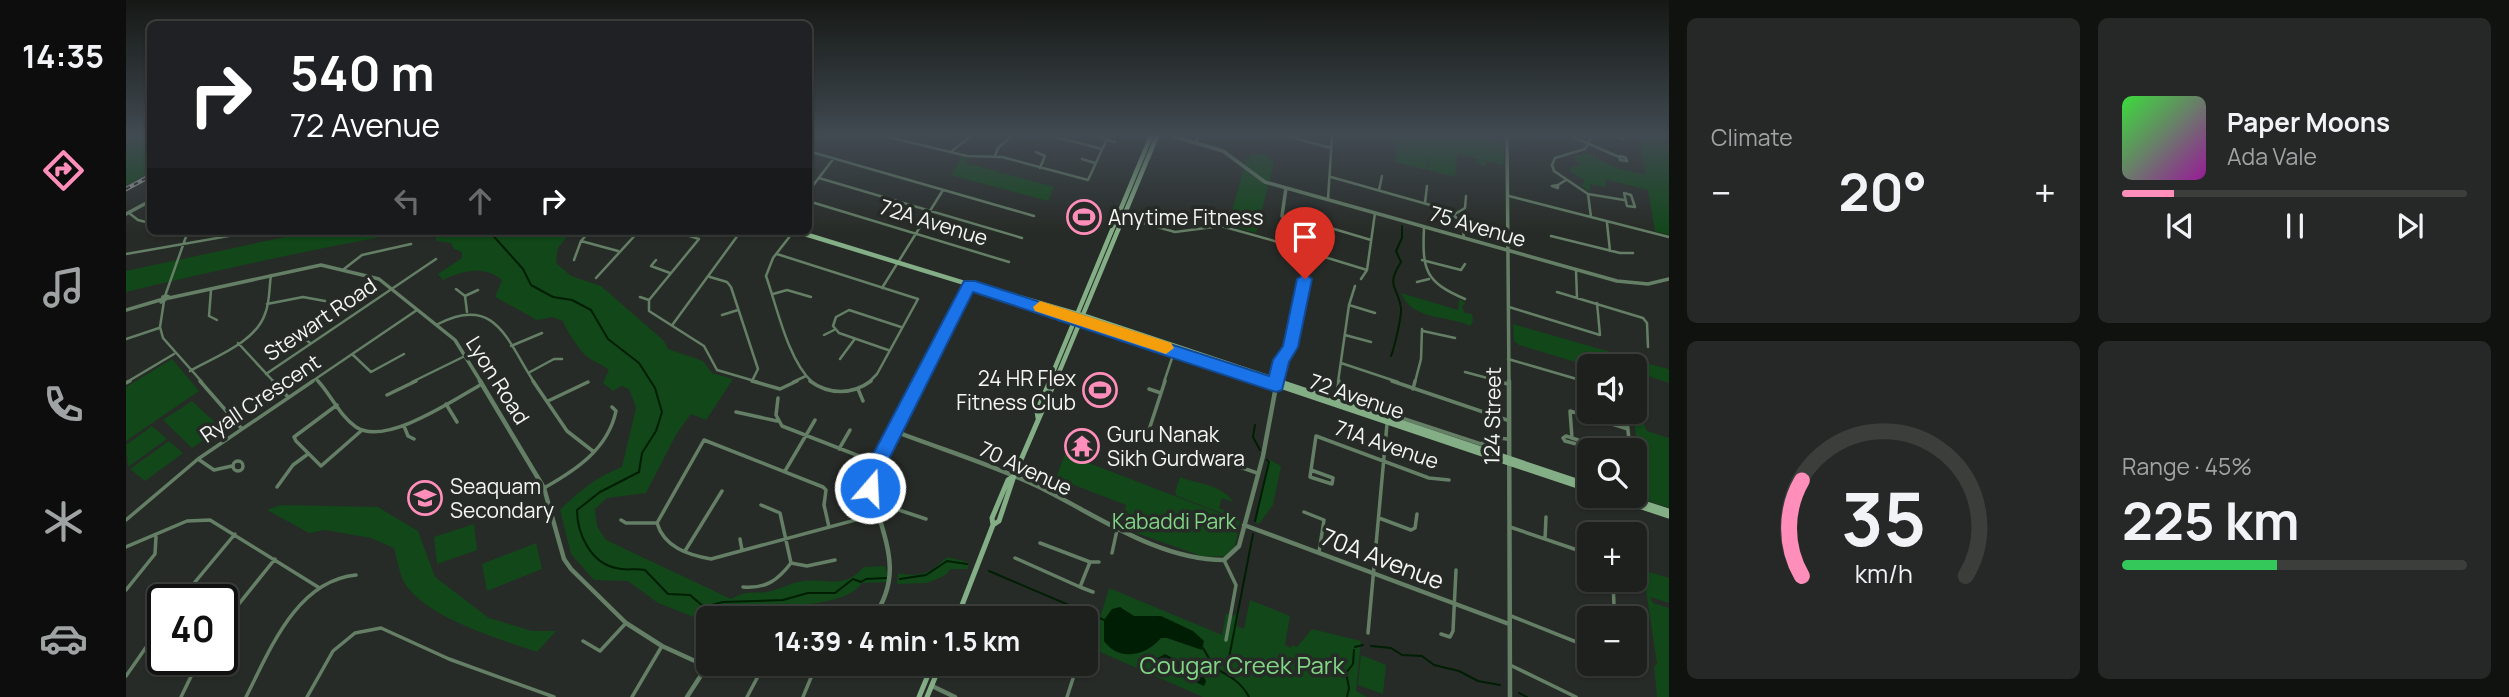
<!DOCTYPE html>
<meta charset="utf-8">
<style>
:root{--surface:#1d201d;--page:#252826;--text:#f1f3f6;--muted:#a0a3a4;--line:#3b3e3b;--accent:#ff8eba}
body{margin:0;font-family:Manrope,sans-serif;background:var(--page);color:var(--text);height:100vh;display:flex;flex-direction:column;font-size:26px;white-space:nowrap}
*{box-sizing:border-box;margin:0}
p{font-size:23px;color:var(--muted)}
.icon{flex:none;width:38px;height:38px;fill:none;stroke:currentColor;stroke-width:2;stroke-linecap:round;stroke-linejoin:round}
.map{position:relative;flex:1;overflow:hidden}
.sheet{display:flex;flex-direction:column;gap:18px;padding:18px;background:#101210;width:840px}
.sheet>*{flex:none}
.top-card{position:absolute;left:21px;top:21px;width:665px;height:214px;border-radius:10px;box-shadow:0 2px 5px #0004,0 0 0 2px var(--line);background:#202124;color:#fff;overflow:hidden}
.buttons{position:absolute;left:1451px;top:354px;display:grid;gap:14px}
.buttons a{display:grid;place-items:center;width:70px;height:70px;border-radius:10px;background:var(--surface);box-shadow:0 2px 5px #0004,0 0 0 2px var(--line);font-size:35px}
.speed{position:absolute;left:21px;top:584px;display:flex;gap:14px;font-size:35px;font-weight:700;text-align:center}
.speed>*{display:grid;place-content:center;width:91px;height:91px;border-radius:50%;background:var(--surface);box-shadow:0 2px 5px #0004,0 0 0 2px var(--line);line-height:1}
.speed .limit{border:4px solid #111;border-radius:10px;background:#fff;color:#111}
.pin{position:absolute;display:grid;place-items:center;width:60px;height:60px;color:#fff;margin:-72px -30px;border-radius:50% 50% 50% 0;rotate:-45deg;box-shadow:0 0 7px #0007}
.pin .icon{rotate:45deg}
.me{position:absolute;width:77px;margin:-38px;rotate:19deg;stroke-linejoin:round;filter:drop-shadow(0 0 5px #0008)}
.turn{display:flex;align-items:center;gap:24px;height:147px;padding:0 28px;font-size:32px}
.turn .icon{width:91px;height:91px;stroke-width:2.5}
.turn b{display:block;font-size:49px;line-height:60px}
.lanes{display:flex;align-items:center;height:66px;padding:0 28px;background:#0003;justify-content:center;gap:35px;direction:ltr}
.lanes .off{opacity:.35}
.big{font-size:52px;font-weight:700;line-height:1.1}
.sheet .card{flex:1;display:flex;flex-direction:column;justify-content:center;gap:10px;min-width:0;padding:0 24px;border-radius:10px;background:var(--page)}
.sheet .dial{align-items:center;gap:0}
.dial svg{height:182px;overflow:visible;fill:none;stroke:var(--line);stroke-width:7;stroke-linecap:round;text-anchor:middle}
.dial text{fill:var(--text);stroke:none}
.song{display:flex;align-items:center;gap:21px}
.cover{width:84px;height:84px;border-radius:10px;background:linear-gradient(135deg,hsl(120 70% 55%),hsl(300 70% 35%))}
.played{height:7px;border-radius:4px;background:linear-gradient(90deg,var(--accent) 15%,var(--line) 15%)}
.keys{display:flex;justify-content:space-around;direction:ltr}
.heat{display:flex;justify-content:space-between;align-items:center;font-size:38px;direction:ltr}
.charge{height:10px;border-radius:5px;background:linear-gradient(90deg,#34c759 45%,var(--line) 0)}
.sheet .tiles{flex:1;display:grid;gap:18px;grid-template-columns:repeat(2,1fr)}
.trip{position:absolute;left:570px;top:606px;width:402px;height:70px;border-radius:10px;background:var(--surface);box-shadow:0 2px 5px #0004,0 0 0 2px var(--line);font-weight:700;line-height:70px;text-align:center}
main{display:flex;flex:1;min-height:0}
.tabs{display:flex;flex-direction:column;width:126px;justify-content:space-around;align-items:center;background:#0c0d0c;color:var(--muted)}
.tabs .icon{width:49px;height:49px}
.tabs .selected{color:var(--accent)}
.tabs b{font-size:32px;color:var(--text)}
.map>svg:first-child{display:block}
.green{fill:#114719}
.water{fill:#001e03}
.lines{fill:none;stroke-linecap:round;stroke-linejoin:round}
.stream{stroke:#001e03;stroke-width:2}
.minor-far1{stroke:#647f65;stroke-width:2.5}
.minor{stroke:#647f65;stroke-width:3.5}
.tertiary-far1{stroke:#647f65;stroke-width:3.5}
.tertiary{stroke:#647f65;stroke-width:4.5}
.secondary-far1{stroke:#84af86;stroke-width:4.5}
.secondary{stroke:#84af86;stroke-width:5}
.rail-casing{stroke:#9ca09c;stroke-width:4.5}
.rail{stroke:#272b27;stroke-width:2;stroke-dasharray:4.5;stroke-linecap:butt}
.route{fill:#1a73e8;stroke:#114b97;stroke-width:2}
.slow{fill:#f59e0b}
.labels{text-anchor:middle;dominant-baseline:central;stroke-width:7;stroke-linejoin:round;paint-order:stroke}
.poi-label{font-size:21px;fill:#f3f6f3;stroke:#272b27;text-anchor:start}
.street-label{font-size:21px;fill:#f3f6f3;stroke:#272b27}
.park-label{font-size:21px;fill:#81d786;stroke:#272b27}
.near-street-label{font-size:24px;fill:#f3f6f3;stroke:#272b27}
.near-park-label{font-size:24px;fill:#81d786;stroke:#272b27}
</style>
<main>
<nav class="tabs">
<b>14:35</b>
<svg class="icon selected" aria-label="directions" viewBox="0 0 24 24"><path d="M12 3l9 9-9 9-9-9zM9 14v-3h6M13 9l2 2-2 2"/></svg>
<svg class="icon" aria-label="music" viewBox="0 0 24 24"><path d="M9 18V5l10-2v13"/><circle cx="6" cy="18" r="3"/><circle cx="16" cy="16" r="3"/></svg>
<svg class="icon" aria-label="phone" viewBox="0 0 24 24"><path d="M5 4h4l2 5-3 2q2 4 5 5l2-3 5 2v4C11 20 4 13 5 4z"/></svg>
<svg class="icon" aria-label="climate" viewBox="0 0 24 24"><path d="M12 3v18M4 7l16 10M4 17L20 7"/></svg>
<svg class="icon" aria-label="car" viewBox="0 0 24 24"><path d="M5 17H2v-5l4-1 3-4h7l3 4 3 1v5h-3M9 17h6M6 11h13"/><circle cx="7" cy="17" r="2"/><circle cx="17" cy="17" r="2"/></svg>
</nav>
<div class="map">
<svg width="1543" height="697" viewBox="0 0 1543 697">
<rect width="100%" height="100%" fill="#272b27"/>
<path class="green" d="M 0,136 L 24,136 L 24,172 L 0,186 Z
M 1245,136 L 1351,136 L 1378,143 L 1377,165 L 1355,160 L 1361,164 L 1357,166 L 1350,161 L 1353,159 L 1331,153 L 1329,177 L 1302,170 L 1304,146 L 1300,170 L 1269,162 L 1272,138 L 1270,142 Z
M 1513,136 L 1543,136 L 1543,235 L 1529,231 L 1522,190 L 1479,179 L 1480,187 L 1464,184 L 1464,192 L 1456,186 L 1459,180 L 1445,172 L 1444,168 L 1455,165 L 1447,157 L 1460,153 L 1491,168 L 1520,175 Z
M 1131,153 L 1142,156 L 1148,163 L 1130,233 L 1102,225 L 1121,157 Z
M 835,157 L 841,158 L 840,163 L 928,187 L 922,201 L 825,175 Z
M 187,231 L 287,231 C 194,248 94,269 0,292 L 0,271 Z
M 307,231 L 445,231 L 432,248 L 430,263 L 445,276 L 475,286 L 538,341 L 542,349 L 577,361 L 586,373 L 607,379 L 580,420 L 565,414 L 551,433 L 520,493 L 481,498 L 469,509 L 471,526 L 480,540 L 605,599 C 624,589 623,594 641,592 C 653,590 665,582 678,581 C 704,578 716,590 738,567 L 759,566 L 763,582 L 736,583 C 717,612 629,604 597,613 C 589,615 584,618 578,621 L 532,603 L 502,581 L 468,580 L 445,554 L 434,510 C 453,491 470,477 496,467 L 510,408 L 503,389 L 495,386 L 487,391 L 477,383 L 483,370 C 476,364 470,363 463,358 C 455,353 440,330 437,321 L 426,317 L 411,320 L 369,297 L 376,280 C 357,265 337,271 317,280 L 312,274 L 336,258 L 336,252 L 328,249 L 325,243 L 311,241 Z
M 1275,293 L 1332,310 L 1333,299 L 1339,303 L 1336,307 L 1339,313 L 1346,314 L 1347,321 L 1344,326 C 1322,315 1286,321 1275,293 Z
M 1387,324 L 1495,355 L 1497,366 L 1463,366 L 1393,345 L 1388,341 Z
M 46,359 L 73,391 L 0,441 L 0,387 Z
M 1507,360 L 1543,369 L 1543,383 L 1522,376 L 1518,424 L 1521,431 L 1543,438 L 1543,508 L 1517,499 L 1507,411 L 1508,366 L 1500,366 Z
M 66,401 L 95,428 L 66,448 L 37,420 Z
M 26,426 L 41,439 L 2,467 L 0,445 Z
M 43,441 L 57,453 L 19,481 L 4,469 Z
M 939,454 L 1114,521 L 1109,546 L 1099,556 L 1078,557 L 994,527 L 1000,505 L 930,478 Z
M 1142,459 L 1155,466 L 1147,505 L 1133,524 L 1130,523 Z
M 1054,477 C 1072,484 1097,485 1107,502 L 1096,498 L 1093,508 L 1102,512 L 1101,515 L 1051,496 L 1049,492 Z
M 155,505 L 252,507 L 292,531 L 309,577 L 363,618 L 406,631 L 430,631 L 411,652 C 374,639 296,617 277,580 C 273,571 271,559 268,548 L 245,538 L 199,530 L 183,533 L 141,510 Z
M 348,524 L 351,550 L 311,564 L 308,537 Z
M 410,543 L 416,569 L 361,591 L 356,564 Z
M 1515,556 L 1518,557 L 1520,571 L 1543,578 L 1543,603 L 1524,597 L 1527,603 L 1543,608 L 1543,697 L 1531,697 L 1528,666 L 1531,664 Z
M 821,557 L 842,562 L 842,569 L 825,569 L 818,576 L 801,583 L 771,584 L 772,573 C 795,578 804,573 821,557 Z
M 983,588 L 1096,635 L 1100,613 L 1108,616 L 1114,611 L 1111,626 L 1118,629 L 1124,600 L 1164,616 L 1159,645 L 1165,648 L 1166,645 L 1171,647 L 1186,629 L 1235,641 L 1230,691 L 1241,697 L 1077,697 L 965,648 Z
M 1235,655 L 1260,665 L 1257,694 L 1232,685 Z"/>
<path class="water" d="M 994,607 L 1008,616 L 1035,616 L 1067,631 L 1078,641 L 1076,650 L 1041,638 L 1035,638 C 1020,656 993,662 978,641 L 978,620 L 986,609 Z
M 1039,654 L 1076,674 L 1080,681 L 1078,686 L 1024,661 L 1025,657 L 1032,658 Z"/>
<g class="lines">
<path class="stream" d="M 363,231 L 397,269 L 405,285 L 427,297 L 446,300 L 465,310 L 482,339 L 513,363 L 529,388 L 536,412 L 530,431 L 516,453 L 513,472 L 474,492 L 451,510 C 451,534 465,563 490,568 C 500,571 509,568 519,570 L 542,594 L 564,595 L 578,607 L 597,602 L 657,600 L 682,593 L 709,593 L 727,579 L 735,582 L 740,579 L 761,578
M 1265,356 C 1268,349 1276,316 1275,308 C 1272,286 1259,287 1275,262 L 1270,251 L 1276,238 L 1276,226
M 1129,425 L 1127,437 L 1134,450
M 1129,521 L 1143,462 L 1141,460
M 863,571 L 978,620
M 774,579 L 800,575 L 821,561 L 841,564
M 1245,646 L 1265,648 L 1276,655 L 1296,656 L 1308,665 L 1333,671 L 1352,681 L 1374,685
M 1229,647 L 1237,645
M 1077,648 L 1088,667
M 1102,663 L 1127,534
M 1077,676 L 1088,668 C 1103,675 1115,682 1123,697
M 1393,693 L 1401,697
M 1221,697 L 1223,688 L 1220,673 L 1227,664 L 1228,650"/>
<path class="minor-far1" d="M 758,136 L 841,156 L 876,157 L 962,180 L 981,139
M 926,136 L 976,149
M 970,136 L 989,142
M 1161,136 L 1205,148
M 1445,136 L 1493,157
M 1466,136 L 1459,149 L 1429,158 L 1426,165 L 1428,171 L 1462,194 L 1498,200
M 1490,136 L 1497,139 L 1494,136
M 1070,142 L 1073,136
M 682,151 L 908,216
M 826,151 L 845,136
M 910,152 L 919,156 L 914,168
M 869,156 L 872,148 L 886,136
M 1494,156 L 1500,158 L 1501,161 L 1494,160 Z
M 956,159 L 969,163
M 1205,177 L 1322,210 L 1336,223 L 1338,238
M 693,178 L 896,238
M 1432,185 L 1432,188 L 1426,186 Z
M 1432,185 L 1440,180
M 1253,190 L 1256,176
M 682,192 L 708,158
M 1498,193 L 1505,195 L 1509,207 L 1501,206 Z
M 1462,194 L 1465,217
M 1383,196 L 1543,237
M 1202,199 L 1206,136
M 682,201 L 883,262
M 1299,203 L 1301,186
M 3,213 L 12,220 L 24,223
M 1329,214 L 1339,208 L 1340,196
M 999,218 L 1049,232 L 1095,226 L 1152,242 L 1173,239
M 1481,223 L 1484,251
M 1198,226 L 1245,240
M 1298,228 C 1296,270 1299,282 1339,299
M 547,231 L 573,239 L 523,300 L 523,311 L 578,346 L 591,370 L 632,382
M 668,231 L 647,258 L 640,276 C 651,307 662,360 686,382
M 1425,236 L 1494,253 L 1507,253
M 455,241 L 492,251
M 0,254 L 131,231
M 651,254 L 792,299 L 751,374 L 743,382
M 1192,255 L 1241,270
M 448,260 L 455,241 L 464,231
M 530,260 L 525,266 L 544,273
M 1296,260 L 1335,270 L 1339,264
M 218,269 L 236,255 L 285,244
M 1450,270 L 1451,298
M 584,277 L 601,282 L 605,287 L 632,369 L 627,379
M 470,278 L 513,231
M 1235,279 L 1241,270 L 1249,213
M 1291,282 L 1303,279
M 756,288 L 817,190
M 330,289 L 339,296 L 341,312
M 85,290 L 83,316 L 91,320
M 1431,292 L 1517,318
M 647,294 L 661,290 L 685,297
M 39,296 L 62,231
M 339,296 L 352,290
M 514,297 L 523,300
M 38,301 L 34,327 L 37,338 L 76,382
M 141,304 L 177,297 L 199,301
M 1223,305 L 1249,313
M 1383,307 L 1474,335 L 1471,303
M 596,315 L 612,310
M 1517,318 L 1521,323 L 1522,347
M 312,324 C 370,294 381,341 408,382
M 547,324 L 615,231
M 1297,331 L 1329,338
M 171,332 L 184,343
M 698,335 L 708,330
M 1219,335 L 1245,342
M 0,339 L 33,328
M 112,343 L 148,382
M 385,346 L 416,333
M 762,350 L 713,333 L 707,326 L 710,317 L 723,310 L 775,327
M 226,354 L 245,372 L 278,354
M 714,359 L 728,340
M 1382,359 L 1461,382
M 1215,363 L 1272,382
M 64,371 C 88,357 129,343 139,314 C 144,302 143,288 145,275
M 404,372 L 428,359 L 436,359
M 1339,372 L 1376,382
M 140,374 L 310,259
M 190,379 L 193,382
M 1,382 L 48,354
M 185,382 L 291,310
M 286,382 L 339,356
M 667,382 L 680,376
M 1038,382 L 1048,352
M 1212,382 L 1223,305 L 1229,286
M 1289,382 L 1295,359 L 1296,329"/>
<path class="minor" d="M 74,381 L 116,429
M 147,381 L 162,397
M 192,381 C 205,395 214,416 230,427 C 259,447 329,399 356,384
M 407,381 L 441,431 L 468,452
M 626,381 L 654,389 L 671,381
M 684,381 C 703,395 726,395 745,381
M 1266,381 L 1381,420
M 1370,381 L 1382,384
M 1455,381 L 1463,383
M 0,383 L 4,381
M 732,389 L 737,401
M 1023,389 L 1035,393
M 1287,389 L 1289,381
M 1211,391 L 1236,405 L 1355,444 L 1365,437 L 1381,439
M 261,395 L 290,381
M 652,398 L 650,415 L 656,426 L 751,463
M 1210,399 L 1213,381
M 422,401 L 462,382
M 320,404 L 331,422
M 211,405 L 168,437 L 170,441 L 195,466 L 235,431
M 1500,411 L 1504,450
M 610,412 L 651,421
M 278,426 L 282,436 L 288,439
M 1440,436 L 1452,440 L 1454,445 L 1439,441 L 1437,438 Z
M 1446,438 L 1444,411 L 1502,429
M 1020,439 L 1039,381
M 713,449 L 724,430
M 1080,455 L 1131,473
M 72,459 L 88,470 L 106,466
M107 466a5 5 0 1 1 10 0a5 5 0 1 1-10 0Z
M 1185,470 L 1207,478 L 1206,484 L 1184,477 Z
M 1185,470 L 1190,436 L 1303,478 L 1323,480
M 659,471 L 689,420
M 151,487 L 167,465 L 182,454
M 418,488 C 450,470 482,449 490,411 L 486,407
M 768,495 L 770,509
M 635,505 L 654,513 L 665,563 L 681,566 L 709,560
M 1178,512 L 1198,520 L 1193,552
M 1253,518 L 1285,530 L 1289,528 L 1291,514
M 0,520 L 72,459 L 187,381
M 495,520 L 500,523 L 531,523
M 703,527 L 698,505 L 700,490 L 697,487 L 578,440 L 531,523 C 538,547 562,555 585,559 L 770,509 L 800,519
M 1384,527 L 1463,554
M 614,539 L 616,550
M 1419,539 L 1420,517
M 914,543 L 964,562
M 0,547 L 61,521 L 84,520 L 192,587
M 559,551 L 596,491
M 986,553 L 991,530
M 889,558 L 954,587 L 964,562 L 973,562
M 1098,560 L 1110,585 L 1100,640
M 1487,579 L 1488,606
M 617,587 C 640,589 652,580 665,563
M 954,587 L 967,592
M 0,590 L 29,554 L 30,537
M 54,600 L 109,534
M 1385,616 L 1463,647
M 710,618 L 726,616
M 96,625 L 149,559
M 1242,633 L 1261,424
M 1315,634 L 1324,637 L 1327,631 L 1330,570
M 961,639 L 963,637
M 457,641 L 474,651 L 500,623
M 1384,665 L 1450,697
M 0,676 L 37,623
M 55,697 L 73,660
M 120,697 C 144,650 170,581 230,575
M 181,697 L 207,651 L 229,633 L 255,628 L 323,659 L 428,697
M 506,697 L 536,646
M 621,697 L 639,663
M 677,697 L 691,663
M 941,697 L 952,663"/>
<path class="tertiary-far1" d="M 1046,136 L 1097,151 L 1139,182 L 1491,281 L 1522,284 L 1543,279
M 1381,136 L 1383,382
M 0,214 L 24,201
M 41,296 L 43,297 L 35,302 L 37,297 Z
M 43,298 L 195,265 L 253,279 L 329,340 L 355,382
M 0,310 L 34,300
M 793,382 L 844,282
M 1151,382 L 1155,360 L 1164,347 L 1182,262 L 1179,248 L 1156,216 L 1160,188"/>
<path class="tertiary" d="M 354,381 L 418,488 L 438,559 L 445,569 L 500,623 L 536,646 L 580,666
M 1383,381 L 1384,697
M 768,431 C 815,449 864,464 909,485 C 968,513 1030,560 1098,560 L 1113,546 L 1137,456 L 1151,381
M 1118,525 L 1383,624
M 747,618 C 773,581 764,553 752,513 C 747,500 744,490 746,476 L 794,381
M 806,686 L 829,697
M 561,697 L 583,663"/>
<path class="secondary-far1" d="M 669,231 L 959,320 L 1144,382
M 869,290 L 962,317 L 1157,382
M 923,382 L 1025,136
M 929,382 L 1031,136"/>
<path class="secondary" d="M 1139,381 L 1463,490
M 1152,381 L 1463,485
M 912,418 L 911,411 L 924,381
M 1479,495 L 1543,516
M 1493,495 L 1543,511
M 867,525 L 873,521 L 888,476 L 929,381
M 831,618 L 867,525 L 866,518 L 882,480 L 887,477
M 793,697 L 807,663
M 801,697 L 815,663"/>
<g class="rail-casing">
<path id="rail" d="M 0,189 L 24,176"/>
</g>
<use href="#rail" class="rail"/>
</g>
<linearGradient id="sky" x2="0" y2="1"><stop stop-color="#151815"/><stop offset="0.58" stop-color="#414a52"/><stop offset="1" stop-color="#414a52" stop-opacity="0"/></linearGradient>
<rect width="1543" height="233" fill="url(#sky)"/>
<path class="route" d="M 1179,274 L 1186,279 L 1172,347 L 1163,362 L 1156,390 L 1150,392 L 847,292 L 761,463 L 750,494 L 744,496 L 738,494 L 735,488 L 743,462 L 838,281 L 849,281 L 1143,376 L 1147,360 L 1157,346 L 1171,279 Z"/>
<path class="slow" d="M 914,301 L 1045,343 L 1048,348 L 1040,354 L 909,311 L 907,307 Z"/>
<defs>
<g id="stadium-ring" transform="scale(1.75)"><circle r="9.5" fill="#272b27" stroke="#ff8eba" stroke-width="1.5"/><path d="M0-5a6.5 5 0 1 0 0 10a6.5 5 0 1 0 0-10ZM-3.5-1.8h7v3.6h-7Z" fill="#ff8eba"/></g>
<g id="temple-ring" transform="scale(1.75)"><circle r="9.5" fill="#272b27" stroke="#ff8eba" stroke-width="1.5"/><path d="M0-6L5-2H3V0L6.5 2.5H4V6H1.5V3h-3V6H-4V2.5H-6.5L-3 0V-2H-5Z" fill="#ff8eba"/></g>
<g id="school-ring" transform="scale(1.75)"><circle r="9.5" fill="#272b27" stroke="#ff8eba" stroke-width="1.5"/><path d="M0-5L7-2L0 1L-7-2ZM-4 1L0 2.5L4 1V4Q0 6-4 4Z" fill="#ff8eba"/></g>
</defs>
<g fill-rule="evenodd">
<use href="#stadium-ring" x="958" y="217"/>
<use href="#stadium-ring" x="974" y="390"/>
<use href="#temple-ring" x="956" y="446"/>
<use href="#school-ring" x="299" y="498"/>
</g>
<g class="labels">
<g class="poi-label">
<text x="982" y="217">Anytime Fitness</text>
<text x="950" y="378" text-anchor="end">24 HR Flex<tspan x="950" dy="24">Fitness Club</tspan></text>
<text x="981" y="434">Guru Nanak<tspan x="981" dy="24">Sikh Gurdwara</tspan></text>
<text x="324" y="486">Seaquam<tspan x="324" dy="24">Secondary</tspan></text>
</g>
<g class="street-label">
<text transform="translate(808 222) rotate(17)">72A Avenue</text>
<text transform="translate(1352 226) rotate(16)">75 Avenue</text>
<text transform="translate(194 319) rotate(-34)">Stewart Road</text>
<text transform="translate(372 380) rotate(58)">Lyon Road</text>
<text transform="translate(1231 396) rotate(19)">72 Avenue</text>
<text transform="translate(134 398) rotate(-34)">Ryall Crescent</text>
<text transform="translate(1366 416) rotate(-89)">124 Street</text>
<text transform="translate(1261 444) rotate(19)">71A Avenue</text>
<text transform="translate(900 468) rotate(25)">70 Avenue</text>
</g>
<g class="park-label">
<text x="1048" y="521">Kabaddi Park</text>
</g>
<g class="near-street-label">
<text transform="translate(1257 558) rotate(21)">70A Avenue</text>
</g>
<g class="near-park-label">
<text x="1116" y="664">Cougar Creek Park</text>
</g>
</g>
</svg>
<div class="buttons">
<a><svg class="icon" aria-label="sound" viewBox="0 0 24 24"><path d="M4 9h4l5-4v14l-5-4H4zM17 9q2 3 0 6"/></svg></a>
<a><svg class="icon" aria-label="search" viewBox="0 0 24 24"><circle cx="10" cy="10" r="6"/><path d="M15 15l6 6"/></svg></a>
<a>+</a>
<a>−</a>
</div>
<div class="speed"><div class="limit">40</div></div>
<div class="pin" style="left:1179px;top:279px;background:#d93025"><svg class="icon" aria-label="arrive" viewBox="0 0 24 24"><path d="M6 21V4h12l-3 4 3 4H6"/></svg></div>
<svg class="me" style="left:744px;top:488px" viewBox="-20 -20 40 40"><circle r="17" fill="#1a73e8" stroke="#fff" stroke-width="3"/><path d="M0-11L8 9 0 5-8 9z" fill="#fff"/></svg>
<div class="trip">14:39 · 4 min · 1.5 km</div>
<div class="top-card">
<div class="turn"><svg class="icon" aria-label="right" viewBox="0 0 24 24"><path d="M7 20v-9h11M14 6l5 5-5 5"/></svg><div><b>540 m</b>72 Avenue</div></div>
<div class="lanes"><svg class="icon off" aria-label="left" viewBox="0 0 24 24"><path d="M17 20v-9H6M10 6l-5 5 5 5"/></svg><svg class="icon off" aria-label="ahead" viewBox="0 0 24 24"><path d="M12 20V5M6 11l6-6 6 6"/></svg><svg class="icon" aria-label="right" viewBox="0 0 24 24"><path d="M7 20v-9h11M14 6l5 5-5 5"/></svg></div>
</div>
</div>
<section class="sheet">
<div class="tiles">
<div class="card"><p>Climate</p>
<div class="heat"><a>−</a><b class="big">20°</b><a>+</a></div>
</div>
<div class="card">
<div class="song"><i class="cover"></i><div><b>Paper Moons</b><p>Ada Vale</p></div></div>
<div class="played"></div>
<div class="keys"><svg class="icon" aria-label="previous" viewBox="0 0 24 24"><path d="M18 5L8 12l10 7zM5 5v14"/></svg><svg class="icon" aria-label="pause" viewBox="0 0 24 24"><path d="M8 5v14M16 5v14"/></svg><svg class="icon" aria-label="next" viewBox="0 0 24 24"><path d="M6 5l10 7-10 7zM19 5v14"/></svg></div>
</div>
<div class="card dial"><svg viewBox="0 0 100 80">
<path d="M14 69A42 42 0 1 1 86 69"/>
<path d="M14 69A42 42 0 0 1 14 27" stroke="#ff8eba"/>
<text x="50" y="56" font-size="32" font-weight="700">35</text>
<text x="50" y="72" font-size="11">km/h</text>
</svg></div>
<div class="card"><p>Range · 45%</p><b class="big">225 km</b><div class="charge"></div></div>
</div>
</section>
</main>
